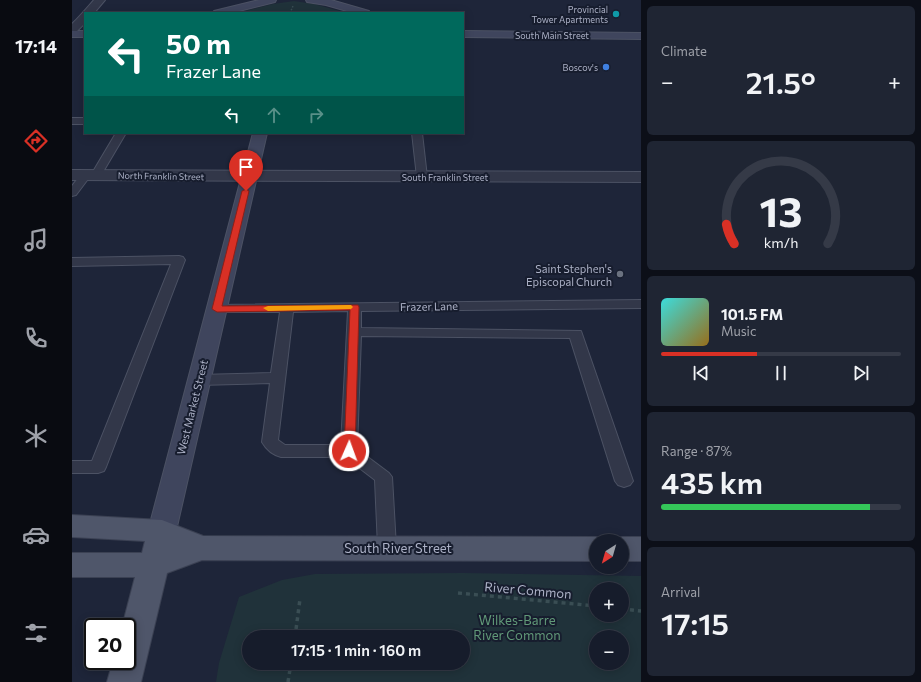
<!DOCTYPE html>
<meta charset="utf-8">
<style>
:root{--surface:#161c2b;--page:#1f2533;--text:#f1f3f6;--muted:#9ea1a9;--line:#353a47;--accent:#d93025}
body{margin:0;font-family:Commissioner,sans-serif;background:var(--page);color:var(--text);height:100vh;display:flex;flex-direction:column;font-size:15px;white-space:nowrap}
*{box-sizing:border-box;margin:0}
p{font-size:13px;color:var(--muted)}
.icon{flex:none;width:22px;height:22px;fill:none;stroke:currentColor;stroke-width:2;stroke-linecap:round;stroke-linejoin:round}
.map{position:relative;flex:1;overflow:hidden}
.details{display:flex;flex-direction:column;gap:6px;padding:6px;background:#0c0f18;width:280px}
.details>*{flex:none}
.hud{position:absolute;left:12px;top:12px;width:380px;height:122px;border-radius:0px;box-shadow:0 2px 10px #0003,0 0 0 1px var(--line);background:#00695c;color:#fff;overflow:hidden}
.needle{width:26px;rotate:217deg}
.fabs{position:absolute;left:517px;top:534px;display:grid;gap:8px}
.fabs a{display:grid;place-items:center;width:40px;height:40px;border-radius:50%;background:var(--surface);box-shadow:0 2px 10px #0003,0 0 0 1px var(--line);font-size:20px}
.speed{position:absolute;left:12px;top:618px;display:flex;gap:8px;font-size:20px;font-weight:700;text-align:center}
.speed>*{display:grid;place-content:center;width:52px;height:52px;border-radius:50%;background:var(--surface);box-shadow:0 2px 10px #0003,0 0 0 1px var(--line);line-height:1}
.speed .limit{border:2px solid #111;border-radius:6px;background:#fff;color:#111}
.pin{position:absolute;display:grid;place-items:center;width:34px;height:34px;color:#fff;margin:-41px -17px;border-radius:50% 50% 50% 0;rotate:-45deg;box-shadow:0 0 4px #0007}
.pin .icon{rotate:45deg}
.me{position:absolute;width:44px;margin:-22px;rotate:2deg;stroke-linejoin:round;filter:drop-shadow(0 0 3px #0008)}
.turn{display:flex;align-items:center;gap:14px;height:84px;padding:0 16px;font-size:18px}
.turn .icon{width:52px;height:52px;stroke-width:2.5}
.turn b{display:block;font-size:28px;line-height:34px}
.lanes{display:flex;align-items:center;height:38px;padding:0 16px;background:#0003;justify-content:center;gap:20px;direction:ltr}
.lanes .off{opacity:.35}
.big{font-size:30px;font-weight:600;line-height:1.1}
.details .card{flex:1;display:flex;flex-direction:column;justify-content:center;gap:6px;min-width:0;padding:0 14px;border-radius:6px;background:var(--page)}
.details .dial{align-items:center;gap:0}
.dial svg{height:104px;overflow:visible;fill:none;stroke:var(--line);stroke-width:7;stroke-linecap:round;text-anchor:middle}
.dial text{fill:var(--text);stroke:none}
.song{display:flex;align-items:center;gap:12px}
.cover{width:48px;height:48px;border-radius:6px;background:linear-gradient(135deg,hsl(180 70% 55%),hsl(40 70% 35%))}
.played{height:4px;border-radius:2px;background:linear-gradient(90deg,var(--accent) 40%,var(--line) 40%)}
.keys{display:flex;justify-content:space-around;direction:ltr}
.heat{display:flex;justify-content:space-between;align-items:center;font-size:22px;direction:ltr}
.charge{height:6px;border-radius:3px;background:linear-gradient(90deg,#34c759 87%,var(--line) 0)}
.trip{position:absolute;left:170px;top:630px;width:228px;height:40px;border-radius:20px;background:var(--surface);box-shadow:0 2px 10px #0003,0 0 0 1px var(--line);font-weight:600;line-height:40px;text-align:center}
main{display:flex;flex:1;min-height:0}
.tabs{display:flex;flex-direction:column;width:72px;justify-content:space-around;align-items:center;background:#090b11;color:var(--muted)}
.tabs .icon{width:28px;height:28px}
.tabs .selected{color:var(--accent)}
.tabs b{font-size:18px;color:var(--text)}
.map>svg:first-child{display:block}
.green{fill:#20323a;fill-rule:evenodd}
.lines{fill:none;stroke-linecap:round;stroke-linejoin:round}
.lane-casing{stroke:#4c5264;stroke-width:2}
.street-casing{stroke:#4c5264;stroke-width:2}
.secondary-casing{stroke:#4c5264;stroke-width:2}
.primary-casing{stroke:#3b4153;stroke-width:2}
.path-far1{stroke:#3a4e54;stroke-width:1.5;stroke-dasharray:1.5 1.5;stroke-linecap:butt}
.path{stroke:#3a4e54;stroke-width:3.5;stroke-dasharray:4 4;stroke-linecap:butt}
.lane{fill:#323749;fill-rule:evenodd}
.street{fill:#323749;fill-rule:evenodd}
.secondary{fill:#3f455d;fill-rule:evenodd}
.primary{fill:#4f566a;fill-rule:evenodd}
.route{fill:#d93025;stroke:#8d1f18}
.slow{fill:#f59e0b}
.culture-dot{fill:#0f9aa8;stroke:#171d2e;stroke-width:1.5}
.shop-dot{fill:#3f7fe0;stroke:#171d2e;stroke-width:1.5}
.worship-dot{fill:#6b7280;stroke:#171d2e;stroke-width:1.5}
.labels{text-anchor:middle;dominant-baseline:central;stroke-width:4;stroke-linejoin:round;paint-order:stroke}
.far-poi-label{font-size:9px;fill:#acb1c6;stroke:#171d2e;text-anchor:end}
.far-street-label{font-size:9px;fill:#acb1c6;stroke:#171d2e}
.poi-label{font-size:11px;fill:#acb1c6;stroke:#171d2e;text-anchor:end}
.street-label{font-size:11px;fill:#acb1c6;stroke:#171d2e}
.near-street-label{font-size:13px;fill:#acb1c6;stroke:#171d2e}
.near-park-label{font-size:13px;fill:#619978;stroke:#171d2e}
</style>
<main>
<nav class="tabs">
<b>17:14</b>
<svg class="icon selected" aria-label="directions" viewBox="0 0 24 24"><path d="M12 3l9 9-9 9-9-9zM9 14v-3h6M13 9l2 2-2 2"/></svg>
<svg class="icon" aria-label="music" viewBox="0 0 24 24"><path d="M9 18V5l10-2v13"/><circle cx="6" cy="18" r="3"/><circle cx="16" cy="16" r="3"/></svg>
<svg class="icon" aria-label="phone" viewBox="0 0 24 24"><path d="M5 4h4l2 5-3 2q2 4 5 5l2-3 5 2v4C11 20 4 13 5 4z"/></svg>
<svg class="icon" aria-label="climate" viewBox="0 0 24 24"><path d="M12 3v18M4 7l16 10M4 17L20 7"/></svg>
<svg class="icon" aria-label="car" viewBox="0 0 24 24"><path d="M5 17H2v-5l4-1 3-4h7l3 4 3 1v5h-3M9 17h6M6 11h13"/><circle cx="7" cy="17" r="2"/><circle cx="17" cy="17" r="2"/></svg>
<svg class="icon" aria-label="filters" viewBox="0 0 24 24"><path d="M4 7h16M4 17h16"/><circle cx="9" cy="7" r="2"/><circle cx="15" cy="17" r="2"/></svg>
</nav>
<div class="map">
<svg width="569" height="682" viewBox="0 0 569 682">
<rect width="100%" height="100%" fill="#1e2539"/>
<path class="green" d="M 222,1 L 242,4 L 275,13 L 165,13 L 201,4 Z
M 391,573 L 569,576 L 569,682 L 144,682 L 147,663 L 167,597 L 210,580 L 243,574 ZM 524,589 L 550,589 L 550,615 L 524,615 ZM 177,637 L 391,637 L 391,663 L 177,663 ZM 524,637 L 550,637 L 550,663 L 524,663 Z"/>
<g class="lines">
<g class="lane-casing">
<path id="lane" d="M 0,118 L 13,118 L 13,124 L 0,124 Z
M 44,133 L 54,133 L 28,177 L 24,178 L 19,175 L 4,195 L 0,196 L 0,186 L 10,173 L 14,172 L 19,175 Z
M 340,133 L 350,133 L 355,177 L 350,180 L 345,177 Z
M 107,256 L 111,257 L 113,260 L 34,467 L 32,471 L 26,473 L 0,473 L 0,461 L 20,461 L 99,264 L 0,266 L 0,258 Z
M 569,300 L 569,308 L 289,311 L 289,328 L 509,331 L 561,481 L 558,485 L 552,487 L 546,485 L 543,481 L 498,338 L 289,336 L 285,449 L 317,473 L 320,477 L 324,547 L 322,552 L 315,554 L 308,552 L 306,547 L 303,480 L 273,457 L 209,457 C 201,455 194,449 190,442 L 198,383 L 127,385 L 122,383 L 120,380 L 122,377 L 127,375 L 199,373 L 208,312 L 140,312 L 138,309 L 140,306 L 145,305 ZM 276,311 L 269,445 L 213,445 L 206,440 L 221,312 Z"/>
</g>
<g class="street-casing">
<path id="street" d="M 22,0 L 33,0 L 22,13 L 13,13 L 13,23 L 4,32 L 0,33 L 0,24 C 9,15 14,9 22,0 Z
M 0,170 L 569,172 L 569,182 L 0,180 Z"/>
</g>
<g class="secondary-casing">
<path id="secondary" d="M 187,0 L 204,0 L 203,2 L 159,13 L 141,13 L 142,11 Z
M 234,0 L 259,0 L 297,11 L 298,13 L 282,13 L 254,5 L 235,2 Z
M 0,31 L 13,31 L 13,37 L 0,37 Z
M 391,31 L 569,33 L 569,39 L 391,37 Z
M 181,133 L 195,133 L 104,531 L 100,539 L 90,542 L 80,539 L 76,531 Z"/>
</g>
<g class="primary-casing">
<path id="primary" d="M 0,515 L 90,520 L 131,536 L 524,537 L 535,541 L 524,541 L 524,561 L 130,560 L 95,573 L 69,682 L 35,682 L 41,661 L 55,661 L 55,627 L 50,627 L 63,577 L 0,577 L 0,553 L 70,553 L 73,541 L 0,537 Z
M 550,537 L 569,537 L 569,561 L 550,561 L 550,541 L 539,541 Z"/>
</g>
<path class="path-far1" d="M 218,13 L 221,6"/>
<path class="path" d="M 386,593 L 524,606
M 550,609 L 569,611
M 223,637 L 228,599
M 216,682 L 219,663"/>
<use href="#lane" class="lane"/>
<use href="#street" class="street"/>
<use href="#secondary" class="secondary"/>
<use href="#primary" class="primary"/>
</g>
<path class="route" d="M 174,189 L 177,191 L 150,306 L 286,305 L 287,307 L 283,451 L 281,454 L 274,454 L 272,451 L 278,310 L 145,312 L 140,309 L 170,191 Z"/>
<path class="slow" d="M 276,305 L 279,305 L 281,307 L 279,309 L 196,311 L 191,308 L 196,306 Z"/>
<circle class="culture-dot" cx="544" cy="14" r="4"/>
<circle class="shop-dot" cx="534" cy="67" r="4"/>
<circle class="worship-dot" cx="548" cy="274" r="4"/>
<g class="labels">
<g class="far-poi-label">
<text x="536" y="9">Provincial<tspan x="536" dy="10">Tower Apartments</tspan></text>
<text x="526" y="67">Boscov's</text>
</g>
<g class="far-street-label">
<text x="480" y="35">South Main Street</text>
<text transform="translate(89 176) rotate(1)">North Franklin Street</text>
<text x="373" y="177">South Franklin Street</text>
</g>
<g class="poi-label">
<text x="540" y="268">Saint Stephen's<tspan x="540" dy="13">Episcopal Church</tspan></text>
</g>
<g class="street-label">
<text transform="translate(357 306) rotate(-1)">Frazer Lane</text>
<text transform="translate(120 407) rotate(-76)">West Market Street</text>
</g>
<g class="near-street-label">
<text x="326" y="548">South River Street</text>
<text transform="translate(456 590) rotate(5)">River Common</text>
</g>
<g class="near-park-label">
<text x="445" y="620">Wilkes-Barre<tspan x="445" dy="15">River Common</tspan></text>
</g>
</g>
</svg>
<div class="fabs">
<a><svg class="needle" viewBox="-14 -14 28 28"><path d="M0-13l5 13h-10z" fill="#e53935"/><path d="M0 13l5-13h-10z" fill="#9ea1a9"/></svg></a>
<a>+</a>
<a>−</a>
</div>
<div class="speed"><div class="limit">20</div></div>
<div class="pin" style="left:174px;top:191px;background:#d93025"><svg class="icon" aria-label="arrive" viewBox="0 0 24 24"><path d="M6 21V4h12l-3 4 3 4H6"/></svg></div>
<svg class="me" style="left:277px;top:451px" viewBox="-20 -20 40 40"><circle r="17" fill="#d93025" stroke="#fff" stroke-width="3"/><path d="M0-11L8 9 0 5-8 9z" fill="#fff"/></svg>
<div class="trip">17:15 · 1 min · 160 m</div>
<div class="hud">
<div class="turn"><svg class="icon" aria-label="left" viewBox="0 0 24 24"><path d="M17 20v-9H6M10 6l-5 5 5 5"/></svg><div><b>50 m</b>Frazer Lane</div></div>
<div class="lanes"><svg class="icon" aria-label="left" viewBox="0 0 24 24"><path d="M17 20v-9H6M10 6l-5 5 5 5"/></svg><svg class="icon off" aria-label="ahead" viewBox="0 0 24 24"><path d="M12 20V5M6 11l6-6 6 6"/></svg><svg class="icon off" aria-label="right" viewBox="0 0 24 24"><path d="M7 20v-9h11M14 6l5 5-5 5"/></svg></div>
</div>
</div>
<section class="details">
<div class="card"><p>Climate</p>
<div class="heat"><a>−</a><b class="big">21.5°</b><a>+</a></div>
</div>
<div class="card dial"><svg viewBox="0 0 100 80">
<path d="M14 69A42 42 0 1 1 86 69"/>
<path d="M14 69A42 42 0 0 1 8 54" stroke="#d93025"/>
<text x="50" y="56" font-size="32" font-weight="700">13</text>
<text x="50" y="72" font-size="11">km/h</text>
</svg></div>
<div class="card">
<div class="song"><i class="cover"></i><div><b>101.5 FM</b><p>Music</p></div></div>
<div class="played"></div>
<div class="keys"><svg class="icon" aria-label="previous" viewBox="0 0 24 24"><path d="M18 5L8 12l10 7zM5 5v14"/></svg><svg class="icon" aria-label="pause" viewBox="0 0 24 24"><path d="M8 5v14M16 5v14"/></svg><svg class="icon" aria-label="next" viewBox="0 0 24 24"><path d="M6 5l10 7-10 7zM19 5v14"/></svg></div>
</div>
<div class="card"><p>Range · 87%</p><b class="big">435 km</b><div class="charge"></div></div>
<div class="card"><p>Arrival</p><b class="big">17:15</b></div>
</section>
</main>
